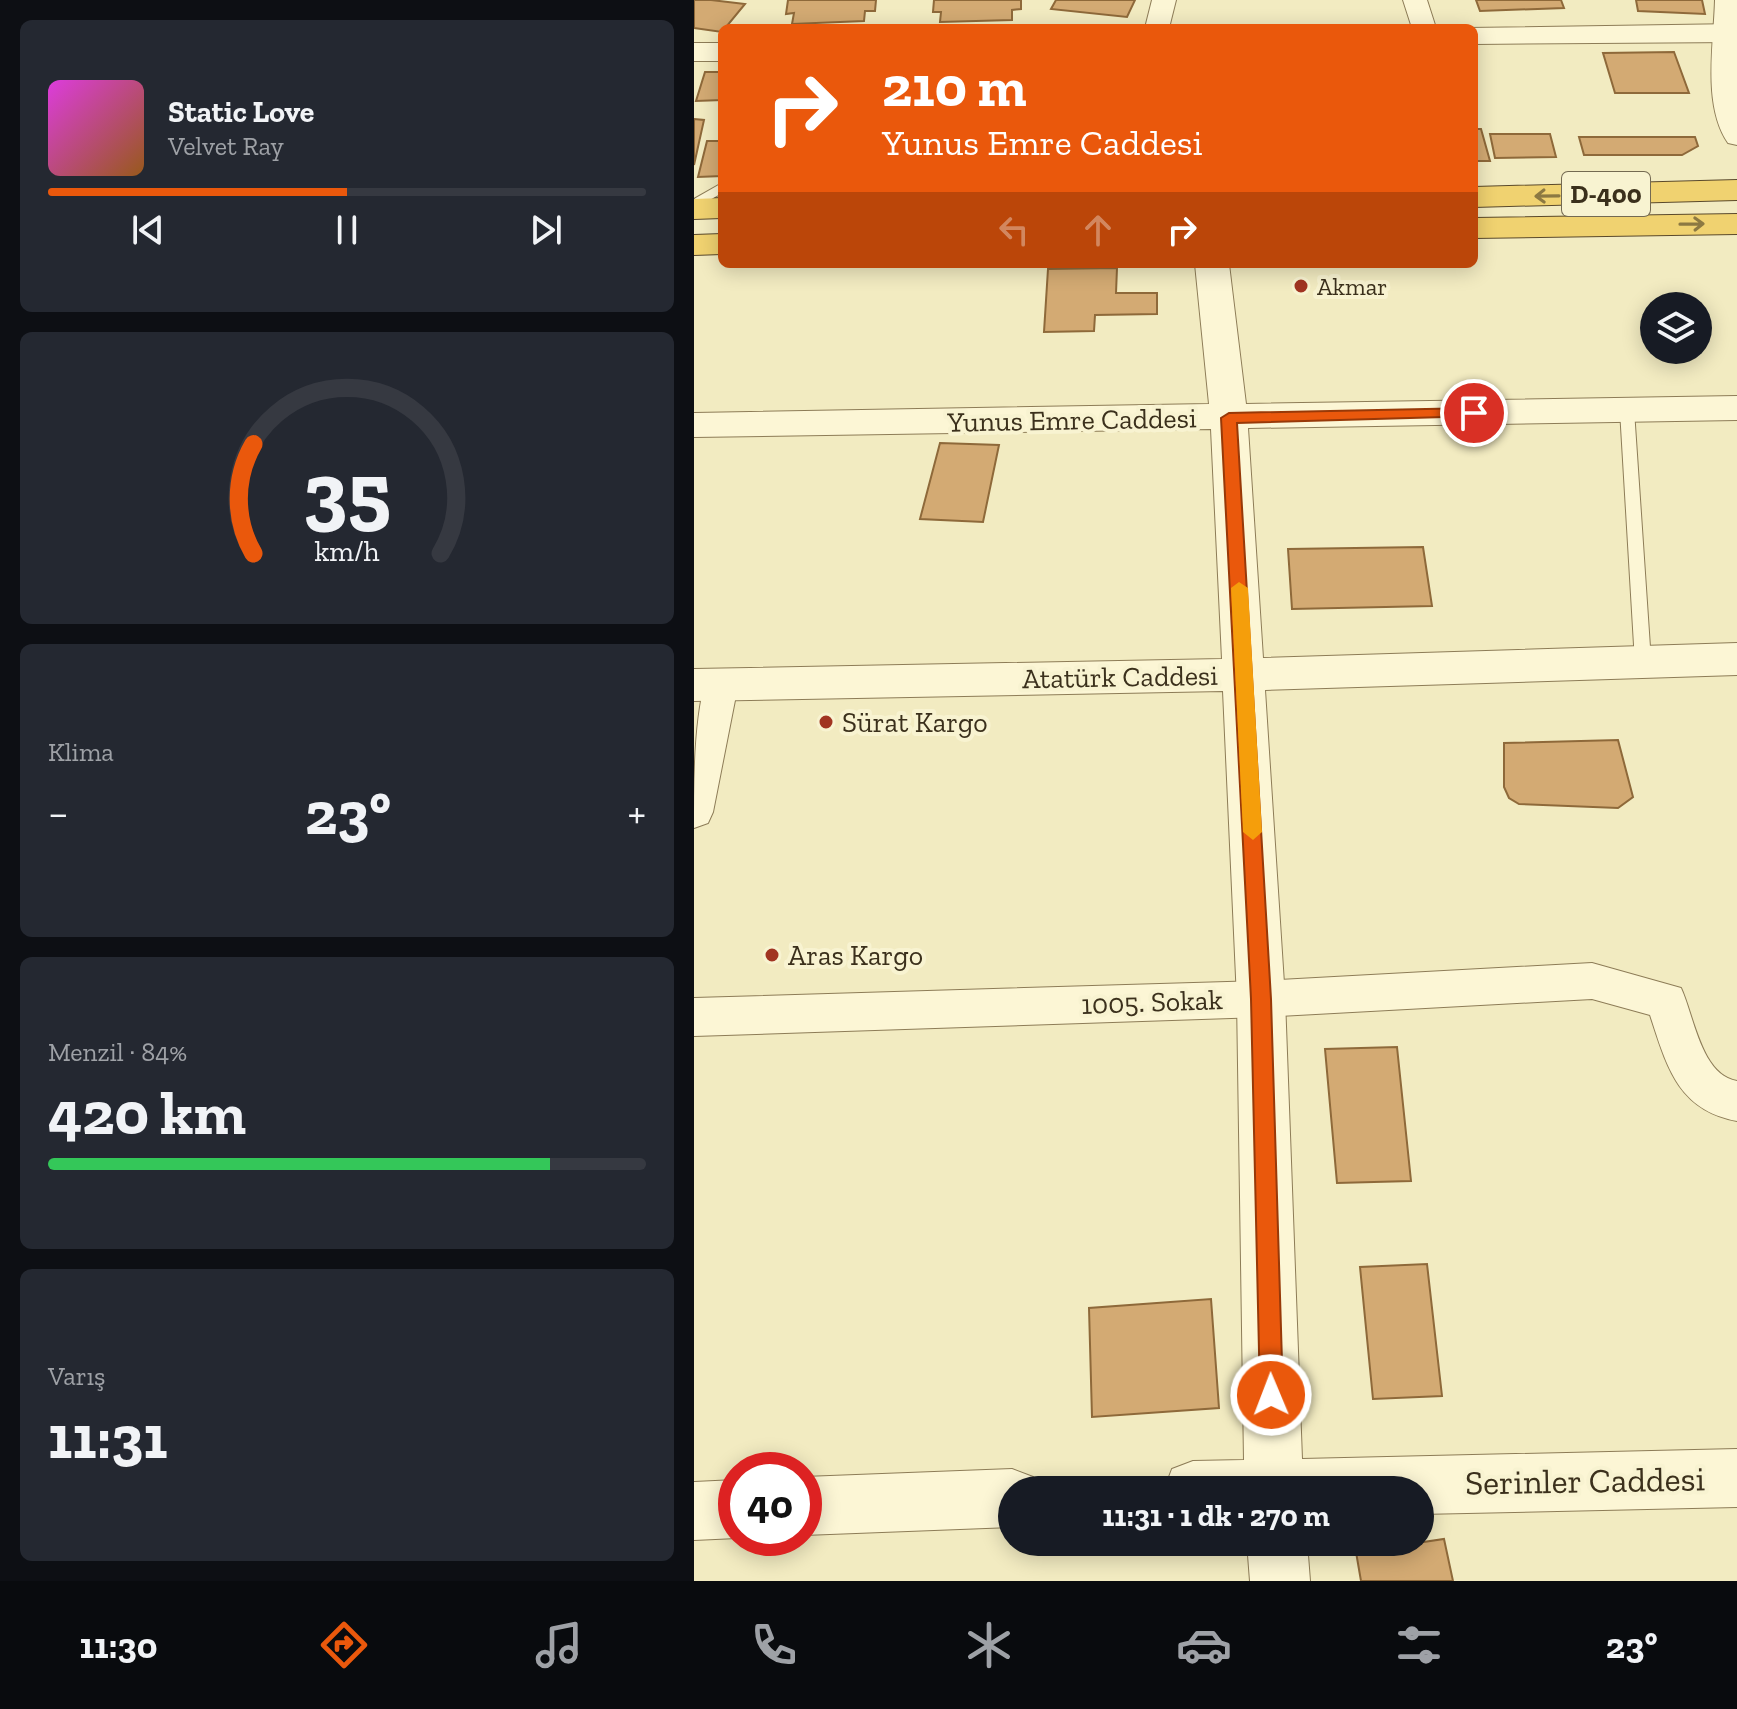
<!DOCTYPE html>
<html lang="tr">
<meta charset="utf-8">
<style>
:root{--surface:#171b24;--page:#242831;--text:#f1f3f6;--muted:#9ea1a6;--line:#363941;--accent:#ea580c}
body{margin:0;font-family:"Zilla Slab",serif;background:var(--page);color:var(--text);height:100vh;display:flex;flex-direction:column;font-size:30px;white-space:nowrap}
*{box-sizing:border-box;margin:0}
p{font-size:26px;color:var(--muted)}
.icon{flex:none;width:44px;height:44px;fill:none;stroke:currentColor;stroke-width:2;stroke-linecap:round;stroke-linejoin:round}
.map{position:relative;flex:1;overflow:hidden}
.side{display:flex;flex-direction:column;gap:20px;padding:20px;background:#0d0f14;width:694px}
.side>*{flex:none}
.hud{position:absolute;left:24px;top:24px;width:760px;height:244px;border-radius:12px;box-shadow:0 4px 20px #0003;background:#ea580c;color:#fff;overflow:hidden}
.tools{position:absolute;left:946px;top:292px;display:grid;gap:16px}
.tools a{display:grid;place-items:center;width:72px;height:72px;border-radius:50%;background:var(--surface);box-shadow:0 4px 20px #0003;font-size:40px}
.speed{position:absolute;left:24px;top:1452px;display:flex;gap:16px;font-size:40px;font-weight:700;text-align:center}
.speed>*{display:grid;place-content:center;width:104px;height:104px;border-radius:50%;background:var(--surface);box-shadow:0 4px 20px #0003;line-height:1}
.speed .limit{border:12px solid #d22;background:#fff;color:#111}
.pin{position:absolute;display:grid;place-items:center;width:68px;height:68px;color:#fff;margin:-34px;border:4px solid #fff;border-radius:50%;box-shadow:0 2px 8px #0007}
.me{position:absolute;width:88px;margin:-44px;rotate:359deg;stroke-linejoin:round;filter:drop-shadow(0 0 6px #0008)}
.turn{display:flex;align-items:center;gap:28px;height:168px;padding:0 32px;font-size:36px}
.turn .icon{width:104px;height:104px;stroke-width:2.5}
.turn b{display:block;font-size:56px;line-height:68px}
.lanes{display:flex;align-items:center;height:76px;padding:0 32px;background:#0003;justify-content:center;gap:40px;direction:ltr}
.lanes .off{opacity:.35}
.big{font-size:60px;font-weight:700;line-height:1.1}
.side .widget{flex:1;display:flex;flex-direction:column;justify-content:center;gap:12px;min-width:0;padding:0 28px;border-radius:12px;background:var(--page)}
.side .dial{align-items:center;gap:0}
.dial svg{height:208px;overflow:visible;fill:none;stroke:var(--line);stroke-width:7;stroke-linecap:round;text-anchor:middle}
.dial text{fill:var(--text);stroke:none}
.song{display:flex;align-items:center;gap:24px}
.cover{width:96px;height:96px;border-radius:12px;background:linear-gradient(135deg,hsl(300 70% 55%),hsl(30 70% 35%))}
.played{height:8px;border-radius:4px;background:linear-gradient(90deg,var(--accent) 50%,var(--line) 50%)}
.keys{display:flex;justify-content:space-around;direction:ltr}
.heat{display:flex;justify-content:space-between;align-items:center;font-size:44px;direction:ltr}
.charge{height:12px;border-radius:6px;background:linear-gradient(90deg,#34c759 84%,var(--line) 0)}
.trip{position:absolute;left:304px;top:1476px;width:436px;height:80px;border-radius:40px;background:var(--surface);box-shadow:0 4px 20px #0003;font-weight:700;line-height:80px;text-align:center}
.tabs{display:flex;height:128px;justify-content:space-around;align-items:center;background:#090b0e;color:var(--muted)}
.tabs .icon{width:56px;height:56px}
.tabs .current{color:var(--accent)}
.tabs b{font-size:36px;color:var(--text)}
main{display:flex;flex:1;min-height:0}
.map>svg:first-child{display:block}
.building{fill:#d3aa73;stroke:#8e693a;stroke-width:2}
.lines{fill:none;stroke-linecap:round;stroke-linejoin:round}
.service-casing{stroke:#8d7c57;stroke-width:2}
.minor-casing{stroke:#8d7c57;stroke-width:2}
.tertiary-casing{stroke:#8d7c57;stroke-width:2}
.trunk-casing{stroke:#5a492b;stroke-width:2}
.service{fill:#fcf6d5;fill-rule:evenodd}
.minor{fill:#fcf6d5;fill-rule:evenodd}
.tertiary{fill:#fcf6d5;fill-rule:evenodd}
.trunk{fill:#f0d270;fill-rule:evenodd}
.oneway{stroke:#8c7942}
.route{fill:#ea580c;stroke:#983908;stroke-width:2}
.slow{fill:#f59e0b}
.poi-dot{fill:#a13421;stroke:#f8f3d1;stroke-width:3}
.labels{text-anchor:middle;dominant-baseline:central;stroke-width:8;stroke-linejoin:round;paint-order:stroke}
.far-poi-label{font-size:24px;fill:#3b301c;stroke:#f8f3d1;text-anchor:start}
.shield{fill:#f8f3d1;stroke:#746a52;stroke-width:2}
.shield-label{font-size:26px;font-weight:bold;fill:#3b301c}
.street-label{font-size:28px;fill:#3b301c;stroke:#f8f3d1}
.poi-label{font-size:28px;fill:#3b301c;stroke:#f8f3d1;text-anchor:start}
.near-street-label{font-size:34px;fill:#3b301c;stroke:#f8f3d1}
</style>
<main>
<section class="side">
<div class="widget">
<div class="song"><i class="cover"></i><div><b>Static Love</b><p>Velvet Ray</p></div></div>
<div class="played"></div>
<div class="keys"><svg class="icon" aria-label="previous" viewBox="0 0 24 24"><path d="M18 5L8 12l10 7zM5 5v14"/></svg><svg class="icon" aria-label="pause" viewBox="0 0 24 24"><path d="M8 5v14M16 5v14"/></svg><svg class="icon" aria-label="next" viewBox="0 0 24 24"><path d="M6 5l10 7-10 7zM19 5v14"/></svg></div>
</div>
<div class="widget dial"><svg viewBox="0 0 100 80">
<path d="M14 69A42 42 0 1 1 86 69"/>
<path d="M14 69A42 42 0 0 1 14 27" stroke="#ea580c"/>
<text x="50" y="56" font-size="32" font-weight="700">35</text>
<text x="50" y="72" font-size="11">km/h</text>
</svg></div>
<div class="widget"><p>Klima</p>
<div class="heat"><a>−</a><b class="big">23°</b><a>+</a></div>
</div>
<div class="widget"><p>Menzil · 84%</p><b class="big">420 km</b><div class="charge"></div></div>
<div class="widget"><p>Varış</p><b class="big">11:31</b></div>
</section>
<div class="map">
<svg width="1043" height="1581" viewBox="0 0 1043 1581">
<rect width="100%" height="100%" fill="#f2ebc1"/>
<path class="building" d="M 0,0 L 17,0 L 51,4 L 28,32 L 0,28 Z
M 94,0 L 182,0 L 181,11 L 171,11 L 170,21 L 98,24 L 100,13 L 92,14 Z
M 240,0 L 327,0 L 327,9 L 318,10 L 318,20 L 246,22 L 247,12 L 239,12 Z
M 362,0 L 441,0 L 433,17 L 357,9 Z
M 782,0 L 867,0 L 870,8 L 786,11 Z
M 942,0 L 1008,0 L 1011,14 L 944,11 Z
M 980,52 L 995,93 L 921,93 L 909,53 Z
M 11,72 L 28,72 L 28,100 L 2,101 Z
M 0,119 L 10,120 L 0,165 Z
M 780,129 L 787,129 L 796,161 L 780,161 Z
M 796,134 L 856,134 L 862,157 L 801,158 Z
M 885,137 L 1001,137 L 1004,146 L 988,155 L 890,155 Z
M 13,141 L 28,141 L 28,176 L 4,177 Z
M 423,268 L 422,293 L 463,293 L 463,314 L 401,315 L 400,331 L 350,332 L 354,269 Z
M 246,443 L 305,445 L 289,522 L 226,519 Z
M 729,547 L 738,606 L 598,609 L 594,549 Z
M 924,740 L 939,797 L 924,808 L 825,804 L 815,798 L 810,787 L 810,743 Z
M 703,1047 L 717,1181 L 643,1183 L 631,1049 Z
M 733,1264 L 748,1396 L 679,1399 L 666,1267 Z
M 517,1299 L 525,1408 L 398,1417 L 395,1308 Z
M 750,1539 L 759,1581 L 667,1581 L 662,1552 Z"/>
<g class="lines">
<g class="service-casing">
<path id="service" d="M 28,183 L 28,193 L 0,209 L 0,199 Z
M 933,405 L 940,410 L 957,662 L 949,668 L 941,662 L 926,410 Z"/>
</g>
<g class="minor-casing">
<path id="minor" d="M 458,0 L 482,0 L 475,28 L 451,28 Z
M 709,0 L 733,0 L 742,28 L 718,28 Z
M 1021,0 L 1043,0 L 1043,145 L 1034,143 C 1008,105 1020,43 1021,0 Z
M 26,671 L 39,675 L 44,685 L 19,812 L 14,823 L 0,828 C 0,780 0,718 13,675 Z
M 898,963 L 987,988 C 1000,1016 1007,1075 1043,1081 L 1043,1121 C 984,1110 973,1067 956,1015 L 898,999 L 567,1017 L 0,1036 L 0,998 L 567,981 Z"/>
</g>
<g class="tertiary-casing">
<path id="tertiary" d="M 1043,24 L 1043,42 L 780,44 L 780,28 L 773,28 Z
M 0,43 L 28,43 L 28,61 L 0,61 Z
M 501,264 L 535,264 L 552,404 L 1043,396 L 1043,420 L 554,428 L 569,658 L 1043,643 L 1043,675 L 571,690 L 591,999 L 608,1459 L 1043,1449 L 1043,1507 L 726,1514 L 726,1490 L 470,1490 L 478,1469 L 499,1461 L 550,1460 L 543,999 L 529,691 L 0,701 L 0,669 L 528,659 L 517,429 L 0,437 L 0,413 L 515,404 Z
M 318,1469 L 339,1477 L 344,1490 L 318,1490 L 318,1527 L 110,1535 L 110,1477 Z
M 42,1480 L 43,1538 L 0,1540 L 0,1482 Z
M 553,1542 L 613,1542 L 616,1581 L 556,1581 Z"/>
</g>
<g class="trunk-casing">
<path id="trunk" d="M 1043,180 L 1043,200 L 780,207 L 780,187 Z
M 28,198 L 28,218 L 0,219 L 0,199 Z
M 1043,214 L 1043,234 L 780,238 L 780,218 Z
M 28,234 L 28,254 L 0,255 L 0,235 Z"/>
</g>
<use href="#service" class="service"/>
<use href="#minor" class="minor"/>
<use href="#tertiary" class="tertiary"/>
<use href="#trunk" class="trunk"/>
</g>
<defs><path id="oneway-shaft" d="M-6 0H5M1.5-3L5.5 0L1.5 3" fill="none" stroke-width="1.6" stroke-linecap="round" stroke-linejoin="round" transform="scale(2)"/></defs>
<g class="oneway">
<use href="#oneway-shaft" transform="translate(853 196) rotate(179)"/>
<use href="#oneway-shaft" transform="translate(998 224) rotate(-1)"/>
</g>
<path class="route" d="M 780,408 L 785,409 L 785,416 L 543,423 L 577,999 L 589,1395 L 585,1403 L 577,1407 L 569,1403 L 566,1395 L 557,999 L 527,418 L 535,413 Z"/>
<path class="slow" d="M 545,582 L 554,588 L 568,832 L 559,840 L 549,832 L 537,588 Z"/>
<g class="poi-dot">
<circle cx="607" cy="286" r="8"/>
<circle cx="132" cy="722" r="8"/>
<circle cx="78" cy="955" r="8"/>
</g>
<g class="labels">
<g class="far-poi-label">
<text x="623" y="286">Akmar</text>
</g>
<rect class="shield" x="868" y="172" width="88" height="44" rx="6"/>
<g class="shield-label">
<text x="912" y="194">D-400</text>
</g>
<g class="street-label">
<text transform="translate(378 420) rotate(-1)">Yunus Emre Caddesi</text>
<text transform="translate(426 677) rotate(-1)">Atatürk Caddesi</text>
<text transform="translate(458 1002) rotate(-2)">1005. Sokak</text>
</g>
<g class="poi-label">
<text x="148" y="722">Sürat Kargo</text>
<text x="94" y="955">Aras Kargo</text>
</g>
<g class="near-street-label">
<text transform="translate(891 1481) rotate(-1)">Serinler Caddesi</text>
</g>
</g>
</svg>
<div class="tools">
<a><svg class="icon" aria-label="layers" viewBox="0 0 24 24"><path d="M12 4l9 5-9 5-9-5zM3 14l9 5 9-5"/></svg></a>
</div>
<div class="speed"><div class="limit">40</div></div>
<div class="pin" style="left:780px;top:413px;background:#d93025"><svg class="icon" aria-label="arrive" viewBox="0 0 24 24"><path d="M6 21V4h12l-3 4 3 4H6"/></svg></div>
<svg class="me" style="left:577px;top:1395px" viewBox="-20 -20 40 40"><circle r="17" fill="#ea580c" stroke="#fff" stroke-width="3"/><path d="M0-11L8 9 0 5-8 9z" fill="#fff"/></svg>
<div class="trip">11:31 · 1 dk · 270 m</div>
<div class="hud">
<div class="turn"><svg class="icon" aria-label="right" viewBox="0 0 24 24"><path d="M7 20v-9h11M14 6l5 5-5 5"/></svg><div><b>210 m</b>Yunus Emre Caddesi</div></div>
<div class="lanes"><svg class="icon off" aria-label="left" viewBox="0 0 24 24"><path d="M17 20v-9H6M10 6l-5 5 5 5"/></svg><svg class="icon off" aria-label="ahead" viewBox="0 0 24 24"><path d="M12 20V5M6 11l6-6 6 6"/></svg><svg class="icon" aria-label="right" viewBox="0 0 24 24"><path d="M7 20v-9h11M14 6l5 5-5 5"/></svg></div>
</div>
</div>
</main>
<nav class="tabs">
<b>11:30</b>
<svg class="icon current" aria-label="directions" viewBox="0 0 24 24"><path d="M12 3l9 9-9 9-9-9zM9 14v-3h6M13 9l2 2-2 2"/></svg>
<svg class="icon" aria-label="music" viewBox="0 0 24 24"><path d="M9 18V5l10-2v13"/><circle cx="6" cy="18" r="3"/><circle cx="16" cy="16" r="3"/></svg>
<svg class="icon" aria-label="phone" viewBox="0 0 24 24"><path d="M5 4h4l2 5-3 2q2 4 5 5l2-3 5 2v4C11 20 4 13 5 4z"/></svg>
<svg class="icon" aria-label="climate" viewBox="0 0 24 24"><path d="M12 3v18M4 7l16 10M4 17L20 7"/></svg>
<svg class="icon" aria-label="car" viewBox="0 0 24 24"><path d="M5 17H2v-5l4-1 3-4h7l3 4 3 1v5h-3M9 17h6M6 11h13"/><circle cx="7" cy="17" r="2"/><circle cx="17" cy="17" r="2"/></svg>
<svg class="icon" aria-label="filters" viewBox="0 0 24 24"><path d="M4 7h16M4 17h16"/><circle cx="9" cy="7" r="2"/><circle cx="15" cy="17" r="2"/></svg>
<b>23°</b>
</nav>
